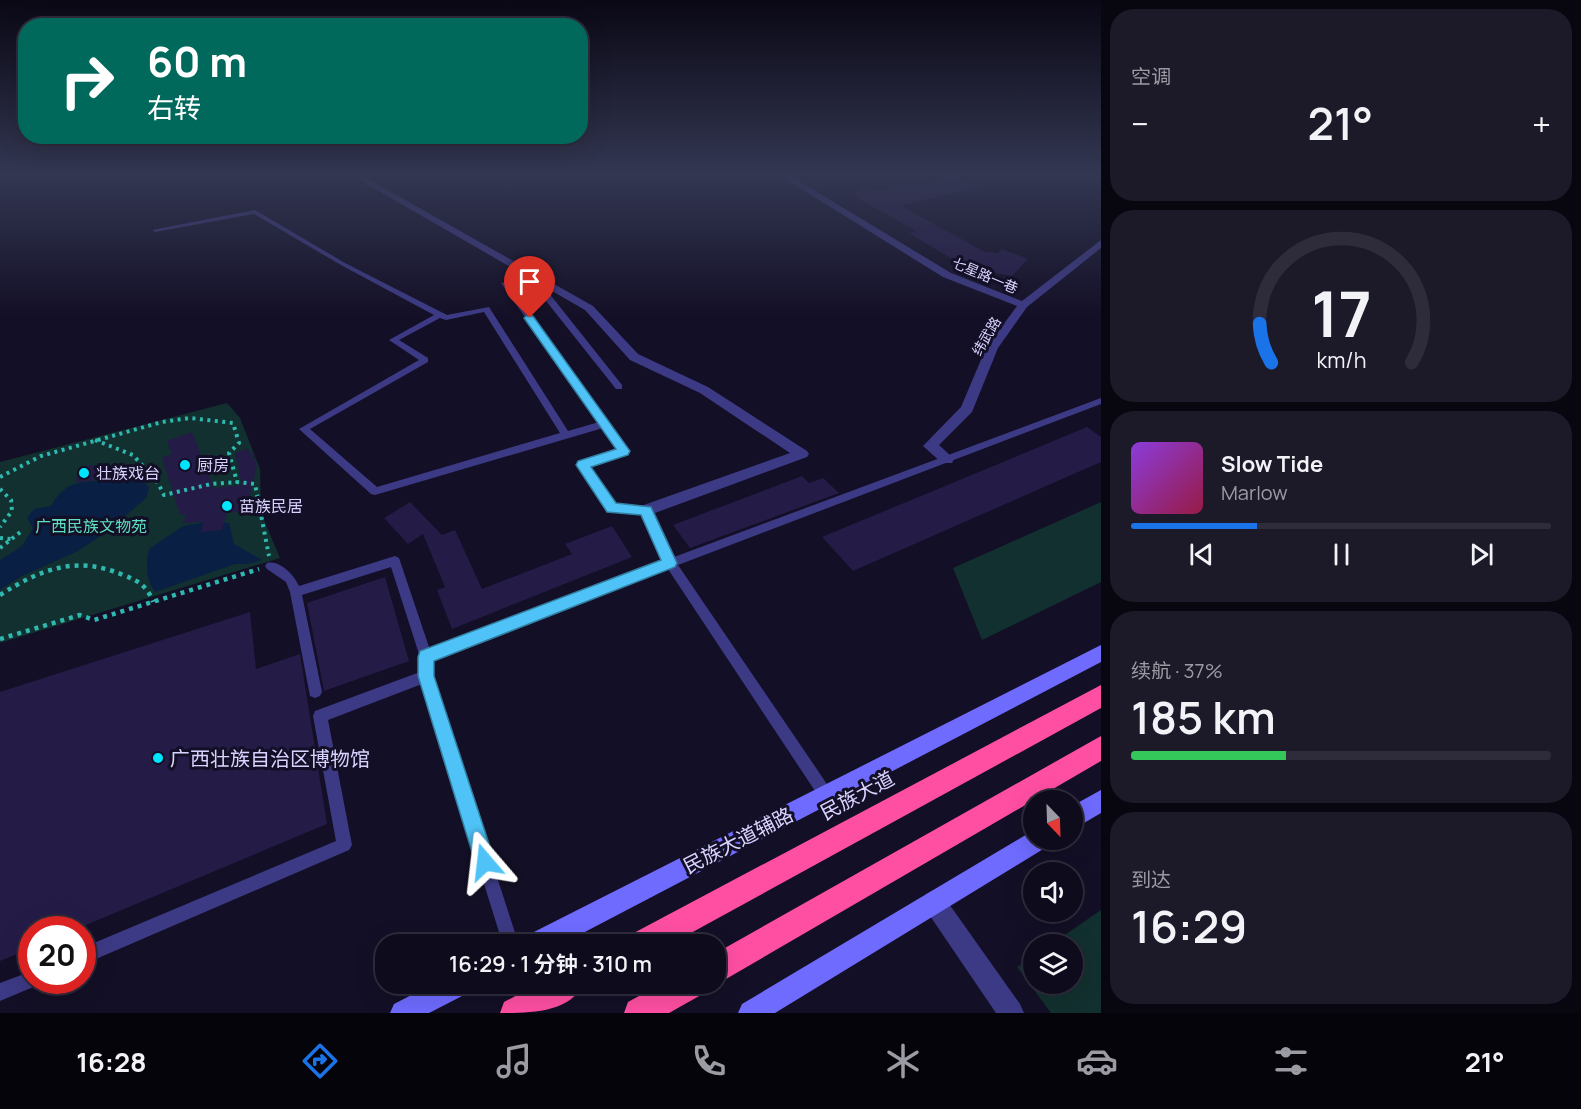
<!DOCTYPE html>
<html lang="zh">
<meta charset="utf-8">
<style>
:root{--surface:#0e0b1c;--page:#1c1929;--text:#f1f3f6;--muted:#9b9ba3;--line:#2e2b3b;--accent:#1a73e8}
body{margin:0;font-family:Manrope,"Noto Sans SC",sans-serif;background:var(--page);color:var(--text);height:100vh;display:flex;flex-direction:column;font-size:22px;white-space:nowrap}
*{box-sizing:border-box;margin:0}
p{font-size:20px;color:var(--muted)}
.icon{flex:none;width:33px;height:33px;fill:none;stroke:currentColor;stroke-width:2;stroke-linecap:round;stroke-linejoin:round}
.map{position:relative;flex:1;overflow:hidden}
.details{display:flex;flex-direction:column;gap:9px;padding:9px;background:#08060f;width:480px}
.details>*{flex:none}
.guide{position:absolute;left:18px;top:18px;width:570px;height:126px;border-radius:24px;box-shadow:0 6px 24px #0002,0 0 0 2px var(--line);background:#00695c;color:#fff;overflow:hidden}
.needle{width:39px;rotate:157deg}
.fabs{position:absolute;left:1023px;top:790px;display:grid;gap:12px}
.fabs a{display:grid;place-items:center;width:60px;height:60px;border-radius:50%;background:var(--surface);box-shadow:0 6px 24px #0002,0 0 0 2px var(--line);font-size:30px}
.speed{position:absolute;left:18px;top:916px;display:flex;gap:12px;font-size:30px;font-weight:700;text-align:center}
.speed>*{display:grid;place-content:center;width:78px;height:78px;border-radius:50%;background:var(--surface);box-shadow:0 6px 24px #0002,0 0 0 2px var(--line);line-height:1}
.speed .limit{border:9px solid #d22;background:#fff;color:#111}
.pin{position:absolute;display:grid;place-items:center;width:51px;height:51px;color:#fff;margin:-62px -26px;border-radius:50% 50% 50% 0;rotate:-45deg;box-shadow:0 0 6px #0007}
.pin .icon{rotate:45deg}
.me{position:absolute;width:66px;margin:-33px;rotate:343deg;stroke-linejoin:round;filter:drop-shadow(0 0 4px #0008)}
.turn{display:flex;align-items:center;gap:21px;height:126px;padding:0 30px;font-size:27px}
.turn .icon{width:78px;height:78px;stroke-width:2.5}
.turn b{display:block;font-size:42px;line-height:51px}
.big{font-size:45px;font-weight:600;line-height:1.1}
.details .tile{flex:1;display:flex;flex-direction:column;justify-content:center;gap:9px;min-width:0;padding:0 21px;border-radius:24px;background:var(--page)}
.details .dial{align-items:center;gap:0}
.dial svg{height:156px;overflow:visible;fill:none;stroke:var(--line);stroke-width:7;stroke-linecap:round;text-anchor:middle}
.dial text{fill:var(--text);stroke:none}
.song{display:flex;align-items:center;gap:18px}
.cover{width:72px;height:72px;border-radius:9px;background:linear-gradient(135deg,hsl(270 70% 55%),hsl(340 70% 35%))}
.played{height:6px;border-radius:3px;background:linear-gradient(90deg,var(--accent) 30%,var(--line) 30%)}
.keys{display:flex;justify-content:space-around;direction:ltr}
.heat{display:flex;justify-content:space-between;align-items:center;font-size:33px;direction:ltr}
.charge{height:9px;border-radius:4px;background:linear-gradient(90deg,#34c759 37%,var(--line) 0)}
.trip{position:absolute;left:375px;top:934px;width:351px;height:60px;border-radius:24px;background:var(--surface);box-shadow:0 6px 24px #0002,0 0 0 2px var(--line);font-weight:600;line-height:60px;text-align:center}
.dock{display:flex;height:96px;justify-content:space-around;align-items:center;background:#06040b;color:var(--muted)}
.dock .icon{width:42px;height:42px}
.dock .selected{color:var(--accent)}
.dock b{font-size:27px;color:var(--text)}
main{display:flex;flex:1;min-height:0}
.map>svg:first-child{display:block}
.green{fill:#12302f}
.water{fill:#0a1f44}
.building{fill:#241b47}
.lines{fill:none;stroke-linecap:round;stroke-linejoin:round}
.path-far1{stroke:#2fb8b0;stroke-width:4;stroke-dasharray:3 4.5;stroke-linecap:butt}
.path{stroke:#2fb8b0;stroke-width:4.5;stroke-dasharray:4 5;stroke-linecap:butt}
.lane{fill:#3d3a85;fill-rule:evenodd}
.street{fill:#3d3a85;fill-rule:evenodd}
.secondary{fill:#6f6bff;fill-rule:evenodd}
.highway{fill:#ff4fa3;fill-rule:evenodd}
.route{fill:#4fc3f7;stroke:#337fa1;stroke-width:1.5}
.poi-dot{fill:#00e5ff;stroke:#130f26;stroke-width:2}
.labels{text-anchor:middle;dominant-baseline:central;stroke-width:6;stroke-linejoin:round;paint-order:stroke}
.far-street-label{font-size:14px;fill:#d9d4ff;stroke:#130f26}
.poi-label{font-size:16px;fill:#d9d4ff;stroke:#130f26;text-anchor:start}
.park-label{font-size:16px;fill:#5fe0c0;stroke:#130f26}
.near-poi-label{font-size:20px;fill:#d9d4ff;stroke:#130f26;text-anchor:start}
.near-street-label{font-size:20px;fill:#d9d4ff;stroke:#130f26}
</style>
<main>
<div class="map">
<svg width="1101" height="1013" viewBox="0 0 1101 1013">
<rect width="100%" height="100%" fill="#130f26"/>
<path class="green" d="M 227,403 L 240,418 L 260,469 L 261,513 L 280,558 L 0,643 L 0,462 Z
M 1101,502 L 1101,582 L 982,640 L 953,568 Z
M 1101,910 L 1101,1013 L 1051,1013 L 1017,967 L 1033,956 L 1034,984 L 1072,984 L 1072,945 L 1050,945 Z"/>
<path class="water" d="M 133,473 L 142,479 L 149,488 L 146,498 L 107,532 L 76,552 L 22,576 L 0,590 L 0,560 L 22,546 L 33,528 L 27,518 L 34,509 L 51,506 C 67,478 83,482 110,481 C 118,481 126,476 133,473 Z
M 213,521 L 229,523 L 234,544 L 262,560 L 246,564 L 235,564 L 155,592 C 145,577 146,566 149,549 L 183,526 Z"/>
<path class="building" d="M 953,176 L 978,187 L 901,206 L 985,252 L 998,253 L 1002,249 L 1028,259 L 1012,276 L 967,268 L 909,233 L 916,231 L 854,196 L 862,185 L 874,191 Z
M 1087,427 L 1101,437 L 1101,462 L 853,571 L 822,537 Z
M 192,432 L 214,488 L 242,485 L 235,453 L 248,448 L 250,454 L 253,453 L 257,467 L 245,511 L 227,513 L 222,530 L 200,532 L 204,522 L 183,523 L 186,514 L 180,515 L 162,458 L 172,454 L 167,441 Z
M 100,465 L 93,481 L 75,482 L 82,466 Z
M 802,476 L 809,483 L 823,478 L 839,493 L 690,548 L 673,525 Z
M 410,502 L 442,535 L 455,530 L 482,589 L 572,554 L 565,544 L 612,526 L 632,557 L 452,629 L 437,590 L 445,587 L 423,534 L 408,544 L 384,518 Z
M 385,577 L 409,661 L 324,691 L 307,603 Z
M 250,612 L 256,669 L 300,654 L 327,824 L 74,930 L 32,930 L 32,948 L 0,961 L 0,692 Z"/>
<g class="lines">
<path class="path-far1" d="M 95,440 L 133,455 L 158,483 L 164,495 L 211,484 L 237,482
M 0,477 L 41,456 L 162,422 L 190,418 L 233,423 L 239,443 L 229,453 L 237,482 L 255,484 L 269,556
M 0,489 L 11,500 L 12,511 L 0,527
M 0,538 L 11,539
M 0,548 L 23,530"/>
<path class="path" d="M 0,595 C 41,569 76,555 123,575 C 139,581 147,586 153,602
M 0,639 L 80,615 L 94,620 L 259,569"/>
<path class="lane" d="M 255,210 L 345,263 L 447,315 L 489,307 L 568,431 L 599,422 L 501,283 L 508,281 L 629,451 L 627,453 L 589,467 L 615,504 L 646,506 L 650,507 L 651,510 L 650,513 L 646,514 L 608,511 L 578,465 L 580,462 L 618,450 L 603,428 L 375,495 L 371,494 L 299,429 L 419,360 L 389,340 L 434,315 L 341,265 L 254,214 L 155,232 L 152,230 ZM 484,312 L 560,433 L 377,487 L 310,429 L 428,362 L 428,358 L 399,340 L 440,318 L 446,320 Z
M 527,273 L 533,273 L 622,385 L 622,389 L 616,389 L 527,277 Z
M 1101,398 L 1101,404 L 678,565 L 831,790 L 833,795 L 831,800 L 826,802 L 821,800 L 668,569 L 432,660 L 432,676 L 519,945 L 503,945 L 422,684 L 328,720 L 352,845 L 349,850 L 82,965 L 82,948 L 336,841 L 313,716 L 315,711 L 420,672 L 420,657 L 391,567 L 302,595 L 322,692 L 320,696 L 315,698 L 310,696 L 290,592 L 286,582 L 267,569 L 265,566 L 267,563 C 280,560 294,575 299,586 L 395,556 L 399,558 L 430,650 L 666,560 Z
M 32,971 L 32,981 L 40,981 L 38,985 L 0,1001 L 0,983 Z"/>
<path class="street" d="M 351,175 L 361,175 L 593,306 L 638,354 L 708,387 L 807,451 L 809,454 L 807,457 L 655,513 L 678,563 L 676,568 L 670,570 L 664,568 L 638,510 L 641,506 L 790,453 L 700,393 L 630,360 L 585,310 Z
M 779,175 L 789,175 L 951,273 L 1022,301 L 1101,240 L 1101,248 L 1027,307 L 998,348 L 972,412 L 939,445 L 954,459 L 952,463 L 942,463 L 923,446 L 961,407 L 986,348 L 1017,306 L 943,277 Z
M 934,890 L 942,894 L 1020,1004 L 1024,1013 L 996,1013 L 926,910 L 922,902 L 926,894 Z"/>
<path class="secondary" d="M 1101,645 L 1101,662 L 560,945 L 523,945 L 526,936 Z
M 1101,790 L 1101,813 L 1072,830 L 1072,806 Z
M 1034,830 L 1034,840 L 1048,840 L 1045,848 L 775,1013 L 738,1013 L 742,1004 Z
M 433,984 L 471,984 L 468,993 L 429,1013 L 390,1013 L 394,1004 Z"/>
<path class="highway" d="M 1101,685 L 1101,708 L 669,945 L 626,945 L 630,935 Z
M 1101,736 L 1101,761 L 726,979 L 716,984 L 716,953 Z
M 538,984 L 583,984 C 570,1013 529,1013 500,1013 L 504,1002 Z
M 661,984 L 705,984 L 701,995 L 669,1013 L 624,1013 L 628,1002 Z"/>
</g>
<linearGradient id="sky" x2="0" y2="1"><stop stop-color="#0a0815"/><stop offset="0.55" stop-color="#333752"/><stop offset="1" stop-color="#333752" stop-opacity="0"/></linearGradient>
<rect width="1101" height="317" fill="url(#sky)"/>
<path class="route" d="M 526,316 L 533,316 L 630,451 L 628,455 L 591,467 L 616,503 L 651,507 L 677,563 L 675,567 L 434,661 L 434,676 L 495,862 L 492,869 L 485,872 L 478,869 L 475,862 L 418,676 L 418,657 L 420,651 L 661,560 L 641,515 L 607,512 L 576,465 L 578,461 L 616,449 L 524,318 Z"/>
<g class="poi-dot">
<circle cx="185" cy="465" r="6"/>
<circle cx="84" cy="473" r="6"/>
<circle cx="227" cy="506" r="6"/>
<circle cx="158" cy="758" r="6"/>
</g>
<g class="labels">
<g class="far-street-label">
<text transform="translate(985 275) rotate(23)">七星路一巷</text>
<text transform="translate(986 336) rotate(-59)">纬武路</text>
</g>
<g class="poi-label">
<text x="197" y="465">厨房</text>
<text x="96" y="473">壮族戏台</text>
<text x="239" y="506">苗族民居</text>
</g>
<g class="park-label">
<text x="91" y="526">广西民族文物苑</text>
</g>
<g class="near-poi-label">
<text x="170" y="758">广西壮族自治区博物馆</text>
</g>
<g class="near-street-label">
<text transform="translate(857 795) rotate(-28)">民族大道</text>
<text transform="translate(738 840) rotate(-27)">民族大道辅路</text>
</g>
</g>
</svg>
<div class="fabs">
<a><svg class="needle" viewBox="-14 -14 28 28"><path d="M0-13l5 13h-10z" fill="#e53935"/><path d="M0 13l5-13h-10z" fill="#9b9ba3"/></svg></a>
<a><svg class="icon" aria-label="sound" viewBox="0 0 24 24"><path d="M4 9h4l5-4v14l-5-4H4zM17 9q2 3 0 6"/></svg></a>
<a><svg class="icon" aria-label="layers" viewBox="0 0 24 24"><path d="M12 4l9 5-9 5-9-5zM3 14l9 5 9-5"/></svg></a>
</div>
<div class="speed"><div class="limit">20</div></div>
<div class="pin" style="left:530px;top:318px;background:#d93025"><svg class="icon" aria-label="arrive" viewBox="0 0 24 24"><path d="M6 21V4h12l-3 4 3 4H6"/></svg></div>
<svg class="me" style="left:485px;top:862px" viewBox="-20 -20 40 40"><path d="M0-17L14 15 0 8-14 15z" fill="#4fc3f7" stroke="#fff" stroke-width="4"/></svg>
<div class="trip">16:29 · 1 分钟 · 310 m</div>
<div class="guide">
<div class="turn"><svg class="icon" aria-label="right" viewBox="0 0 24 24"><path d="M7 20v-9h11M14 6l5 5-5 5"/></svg><div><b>60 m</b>右转</div></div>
</div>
</div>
<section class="details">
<div class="tile"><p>空调</p>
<div class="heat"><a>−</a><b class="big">21°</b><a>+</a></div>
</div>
<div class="tile dial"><svg viewBox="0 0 100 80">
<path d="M14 69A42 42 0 1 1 86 69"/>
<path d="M14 69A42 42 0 0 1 8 49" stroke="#1a73e8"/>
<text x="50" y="56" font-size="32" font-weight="700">17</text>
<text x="50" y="72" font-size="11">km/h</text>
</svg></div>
<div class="tile">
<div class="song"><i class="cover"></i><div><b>Slow Tide</b><p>Marlow</p></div></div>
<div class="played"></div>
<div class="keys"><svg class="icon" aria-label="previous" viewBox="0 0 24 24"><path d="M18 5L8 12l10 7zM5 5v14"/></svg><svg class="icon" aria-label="pause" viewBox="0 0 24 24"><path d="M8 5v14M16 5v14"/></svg><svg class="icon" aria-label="next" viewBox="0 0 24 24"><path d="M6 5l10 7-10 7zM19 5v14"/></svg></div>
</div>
<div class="tile"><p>续航 · 37%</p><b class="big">185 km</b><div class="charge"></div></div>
<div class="tile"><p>到达</p><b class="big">16:29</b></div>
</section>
</main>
<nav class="dock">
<b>16:28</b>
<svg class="icon selected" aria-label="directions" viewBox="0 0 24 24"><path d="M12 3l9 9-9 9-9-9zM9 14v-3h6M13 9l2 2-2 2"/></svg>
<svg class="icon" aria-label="music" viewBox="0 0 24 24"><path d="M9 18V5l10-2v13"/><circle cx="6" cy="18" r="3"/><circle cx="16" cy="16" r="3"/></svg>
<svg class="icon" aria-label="phone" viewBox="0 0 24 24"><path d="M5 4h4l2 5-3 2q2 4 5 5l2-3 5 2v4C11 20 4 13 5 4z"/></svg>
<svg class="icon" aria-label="climate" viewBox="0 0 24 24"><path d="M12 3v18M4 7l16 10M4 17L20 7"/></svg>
<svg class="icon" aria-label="car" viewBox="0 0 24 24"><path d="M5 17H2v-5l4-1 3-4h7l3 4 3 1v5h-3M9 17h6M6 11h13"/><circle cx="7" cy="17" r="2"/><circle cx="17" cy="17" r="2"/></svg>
<svg class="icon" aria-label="filters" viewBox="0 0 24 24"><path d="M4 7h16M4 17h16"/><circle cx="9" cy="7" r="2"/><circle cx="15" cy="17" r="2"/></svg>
<b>21°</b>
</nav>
